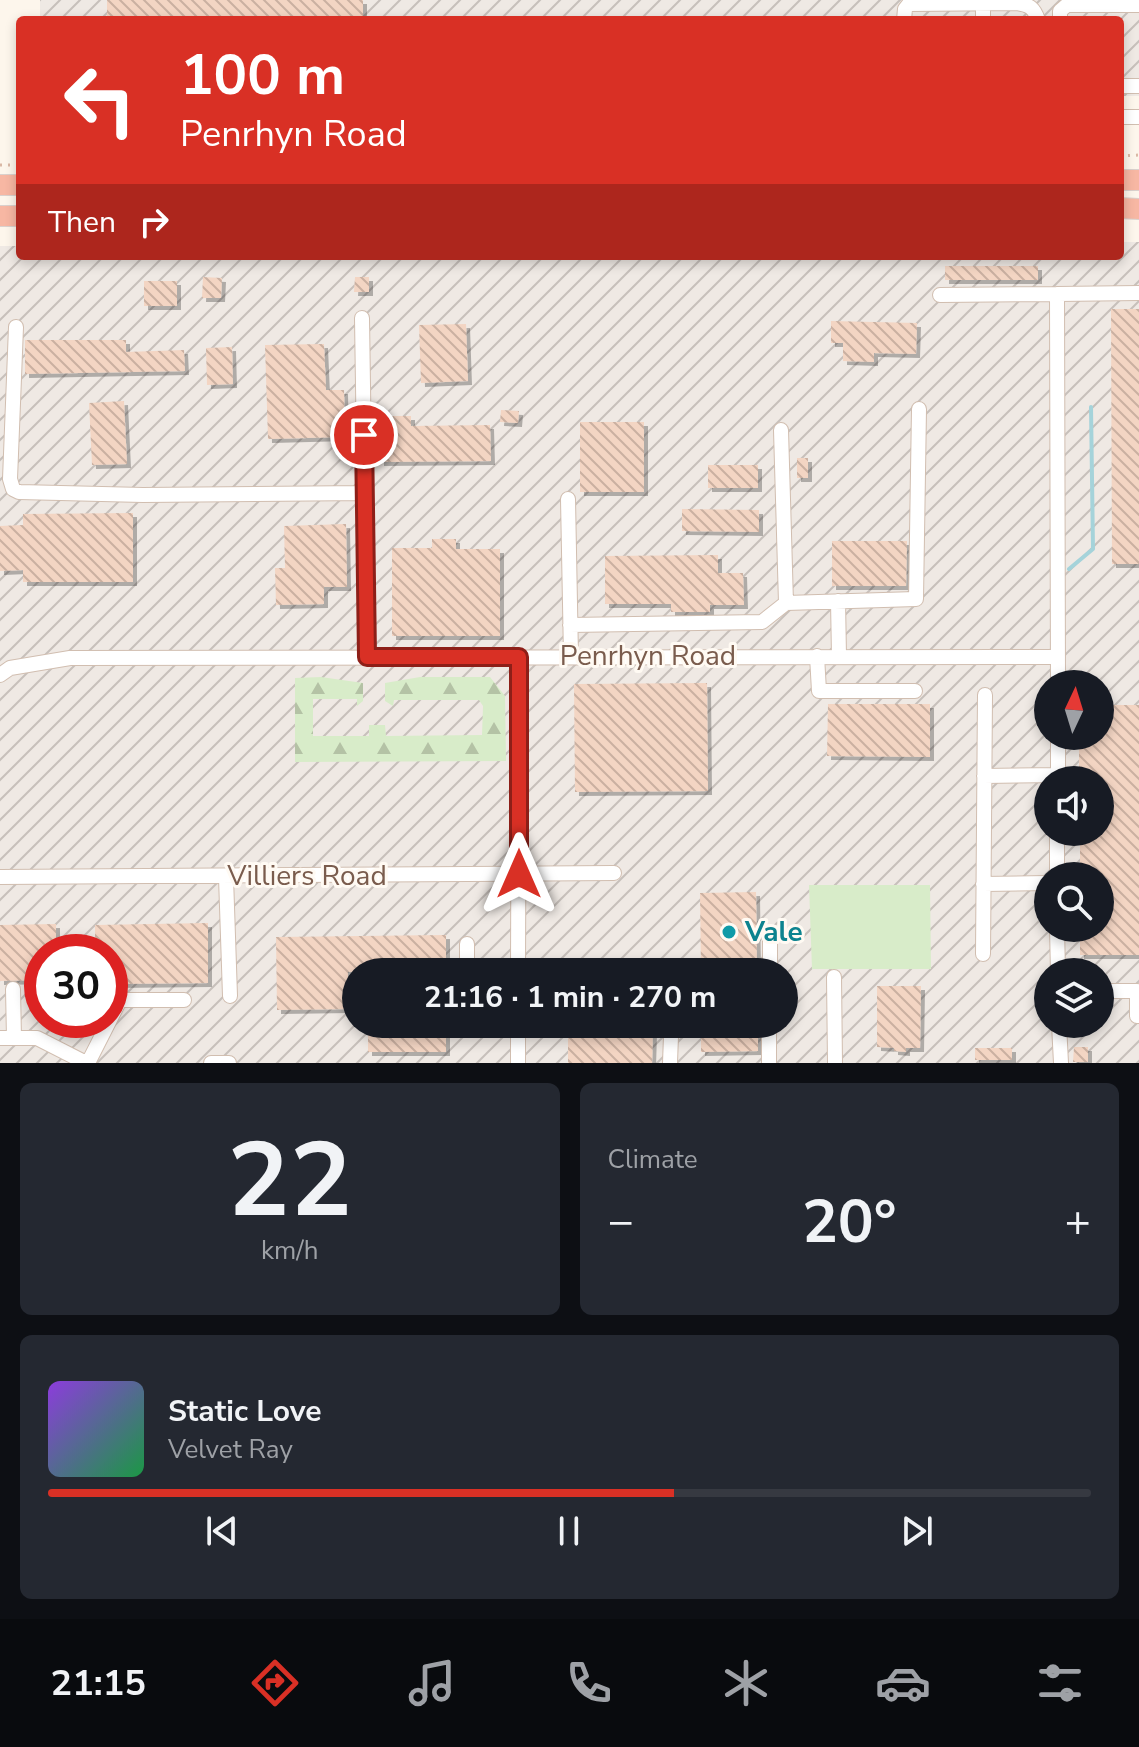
<!DOCTYPE html>
<meta charset="utf-8">
<style>
:root{--surface:#171b24;--page:#242831;--text:#f1f3f6;--muted:#9ea1a6;--line:#363941;--accent:#d93025}
body{margin:0;font-family:"Nunito Sans",sans-serif;background:var(--page);color:var(--text);height:100vh;display:flex;flex-direction:column;font-size:30px;white-space:nowrap}
*{box-sizing:border-box;margin:0}
p{font-size:26px;color:var(--muted)}
.icon{flex:none;width:44px;height:44px;fill:none;stroke:currentColor;stroke-width:2;stroke-linecap:round;stroke-linejoin:round}
.map{position:relative;height:1063px;overflow:hidden}
.sheet{display:flex;flex-direction:column;gap:20px;padding:20px;background:#0d0f14;flex:1}
.sheet>*{flex:none}
.banner{position:absolute;left:16px;top:16px;width:1108px;height:244px;border-radius:8px;box-shadow:0 4px 12px #0003;background:#d93025;color:#fff;overflow:hidden}
.needle{width:52px;rotate:4deg}
.fabs{position:absolute;left:1034px;top:670px;display:grid;gap:16px}
.fabs a{display:grid;place-items:center;width:80px;height:80px;border-radius:50%;background:var(--surface);box-shadow:0 4px 12px #0003;font-size:40px}
.speed{position:absolute;left:24px;top:934px;display:flex;gap:16px;font-size:40px;font-weight:700;text-align:center}
.speed>*{display:grid;place-content:center;width:104px;height:104px;border-radius:50%;background:var(--surface);box-shadow:0 4px 12px #0003;line-height:1}
.speed .limit{border:12px solid #d22;background:#fff;color:#111}
.pin{position:absolute;display:grid;place-items:center;width:68px;height:68px;color:#fff;margin:-34px;border:4px solid #fff;border-radius:50%;box-shadow:0 2px 8px #0007}
.me{position:absolute;width:88px;margin:-44px;rotate:0deg;stroke-linejoin:round;filter:drop-shadow(0 0 6px #0008)}
.turn{display:flex;align-items:center;gap:28px;height:168px;padding:0 32px;font-size:36px}
.turn .icon{width:104px;height:104px;stroke-width:2.5}
.turn b{display:block;font-size:56px;line-height:68px}
.then{display:flex;align-items:center;height:76px;padding:0 32px;background:#0003;gap:16px;font-size:30px}
.big{font-size:60px;font-weight:700;line-height:1.1}
.sheet .tile{flex:1;display:flex;flex-direction:column;justify-content:center;gap:12px;min-width:0;padding:0 28px;border-radius:12px;background:var(--page)}
.sheet .dial{align-items:center;gap:0}
.dial b{font-size:104px;line-height:1}
.song{display:flex;align-items:center;gap:24px}
.cover{width:96px;height:96px;border-radius:12px;background:linear-gradient(135deg,hsl(270 70% 55%),hsl(140 70% 35%))}
.played{height:8px;border-radius:4px;background:linear-gradient(90deg,var(--accent) 60%,var(--line) 60%)}
.keys{display:flex;justify-content:space-around;direction:ltr}
.heat{display:flex;justify-content:space-between;align-items:center;font-size:44px;direction:ltr}
.sheet .tiles{flex:1;display:grid;gap:20px;grid-template-columns:1fr 1fr}
.tile:last-child{grid-column:span 2}
.trip{position:absolute;left:342px;top:958px;width:456px;height:80px;border-radius:40px;background:var(--surface);box-shadow:0 4px 12px #0003;font-weight:700;line-height:80px;text-align:center}
.menu{display:flex;height:128px;justify-content:space-around;align-items:center;background:#090b0e;color:var(--muted)}
.menu .icon{width:56px;height:56px}
.menu .active{color:var(--accent)}
.menu b{font-size:36px;color:var(--text)}
.map>svg:first-child{display:block}
.industrial{fill:url(#industrial-furrows);fill-rule:evenodd}
.green{fill:#d8ecc9}
.forest{fill:url(#forest-firs)}
.lines{fill:none;stroke-linecap:round;stroke-linejoin:round}
.stream{stroke:#a5d3da;stroke-width:4}
.building{fill:url(#building-back-hatch);filter:url(#shadow)}
.minor-casing{stroke:#d1beb0;stroke-width:16}
.highway-casing{stroke:#dad1cd;stroke-width:22}
.path{stroke:#d9b8a5;stroke-width:3;stroke-dasharray:2 6;stroke-linecap:butt}
.minor{stroke:#fff;stroke-width:14}
.highway{stroke:#f7b7a3;stroke-width:20}
.route-casing{stroke:#8d1f18;stroke-width:20}
.route{stroke:#d93025;stroke-width:14}
.culture-dot{fill:#0f9aa8;stroke:#fffaf3;stroke-width:3}
.labels{text-anchor:middle;dominant-baseline:central;stroke-width:6;stroke-linejoin:round;paint-order:stroke}
.street-label{font-size:28px;fill:#7a5c4d;stroke:#fffaf3}
.culture-label{font-size:28px;font-weight:bold;fill:#0d838f;stroke:#fffaf3;text-anchor:start}
</style>
<div class="map">
<svg width="1139" height="1063" viewBox="0 0 1139 1063">
<defs>
<pattern id="industrial-furrows" width="10" height="10" patternUnits="userSpaceOnUse" patternTransform="scale(2)"><rect width="10" height="10" fill="#efe9e4"/><path d="M-1 1l2-2M0 10L10 0M9 11l2-2" fill="none" stroke="#c7c0bb"/></pattern>
<pattern id="forest-firs" width="22" height="20" patternUnits="userSpaceOnUse" patternTransform="scale(2)"><rect width="22" height="20" fill="#d8ecc9"/><path d="M5 1l3.5 6h-7zM16 11l3.5 6h-7z" fill="#b4c2a5"/></pattern>
<pattern id="building-back-hatch" width="6" height="6" patternUnits="userSpaceOnUse" patternTransform="scale(2)"><rect width="6" height="6" fill="#f3d5c3"/><path d="M-1 5l2 2M0 0l6 6M5-1l2 2" fill="none" stroke="#cab0a1"/></pattern>
<filter id="shadow"><feDropShadow dx="4" dy="4" stdDeviation="0" flood-color="#0004"/></filter>
</defs>
<rect width="100%" height="100%" fill="#fdf6ec"/>
<path class="industrial" d="M 40,0 L 1139,0 L 1139,96 L 1120,96 L 1120,20 L 40,20 Z
M 1120,242 L 1139,242 L 1139,1063 L 0,1063 L 0,246 L 20,246 L 20,256 L 1120,256 ZM 1048,684 L 1100,684 L 1100,736 L 1048,736 ZM 1048,780 L 1100,780 L 1100,832 L 1048,832 ZM 1048,876 L 1100,876 L 1100,928 L 1048,928 ZM 42,952 L 110,952 L 110,1020 L 42,1020 ZM 356,972 L 784,972 L 784,1024 L 356,1024 ZM 1048,972 L 1100,972 L 1100,1024 L 1048,1024 Z"/>
<path class="green" d="M 809,885 L 930,885 L 931,969 L 812,969 Z"/>
<path class="forest" d="M 321,677 L 363,683 L 363,701 L 357,706 L 357,699 L 313,699 L 313,736 L 369,736 L 369,725 L 385,725 L 386,736 L 482,735 L 483,706 L 479,700 L 394,700 L 393,706 L 385,701 L 385,683 L 420,677 L 490,677 L 505,696 L 506,761 L 295,762 L 295,678 Z"/>
<g class="lines">
<path class="stream" d="M 1069,569 L 1093,549 L 1091,407"/>
</g>
<path class="building" d="M 107,0 L 363,0 L 363,20 L 107,20 Z
M 945,266 L 1038,266 L 1038,280 L 945,280 Z
M 203,277 L 222,278 L 221,298 L 202,298 Z
M 355,277 L 369,277 L 369,292 L 354,292 Z
M 144,281 L 177,281 L 177,306 L 144,306 Z
M 1111,309 L 1139,309 L 1139,564 L 1112,564 Z
M 831,321 L 917,323 L 916,354 L 874,353 L 874,362 L 843,361 L 843,343 L 831,343 Z
M 466,324 L 468,381 L 421,383 L 419,325 Z
M 25,340 L 126,340 L 126,352 L 184,350 L 185,371 L 25,374 Z
M 324,344 L 326,390 L 344,390 L 345,437 L 268,439 L 265,345 Z
M 232,347 L 233,384 L 207,385 L 206,348 Z
M 124,401 L 127,464 L 92,465 L 89,403 Z
M 501,410 L 519,411 L 518,423 L 500,422 Z
M 380,416 L 411,416 L 411,426 L 490,425 L 491,461 L 380,462 Z
M 580,422 L 644,422 L 644,492 L 580,492 Z
M 797,458 L 808,458 L 808,478 L 797,478 Z
M 708,465 L 758,465 L 758,488 L 708,488 Z
M 682,509 L 759,510 L 759,532 L 682,531 Z
M 133,513 L 133,582 L 23,582 L 23,570 L 0,571 L 0,526 L 23,525 L 23,514 Z
M 346,524 L 347,587 L 324,587 L 324,604 L 276,605 L 275,568 L 285,568 L 284,526 Z
M 432,539 L 456,539 L 456,549 L 500,549 L 500,636 L 392,636 L 392,548 L 432,548 Z
M 832,541 L 907,541 L 906,586 L 832,586 Z
M 718,555 L 718,573 L 743,573 L 744,605 L 710,605 L 710,612 L 671,612 L 671,604 L 605,604 L 605,556 Z
M 707,683 L 708,791 L 575,792 L 574,684 Z
M 828,704 L 930,704 L 930,757 L 827,756 Z
M 1100,705 L 1139,705 L 1139,955 L 1080,955 L 1080,928 L 1100,928 L 1100,876 L 1080,876 L 1080,832 L 1100,832 L 1100,780 L 1079,780 L 1079,736 L 1100,736 Z
M 756,892 L 757,972 L 701,972 L 700,893 Z
M 208,923 L 208,983 L 110,984 L 110,952 L 95,952 L 95,925 Z
M 56,924 L 56,952 L 42,952 L 42,980 L 0,981 L 0,925 Z
M 446,935 L 446,972 L 348,972 L 348,1009 L 277,1010 L 276,937 Z
M 877,986 L 921,986 L 920,1048 L 906,1048 L 906,1052 L 894,1051 L 894,1048 L 877,1047 Z
M 368,1024 L 446,1024 L 446,1052 L 368,1052 Z
M 701,1024 L 758,1024 L 758,1051 L 701,1052 Z
M 568,1030 L 653,1030 L 652,1063 L 568,1063 Z
M 1074,1047 L 1088,1047 L 1088,1062 L 1073,1062 Z
M 975,1048 L 1012,1048 L 1012,1060 L 975,1060 Z"/>
<g class="lines">
<g class="minor-casing">
<path id="minor" d="M 904,20 L 905,9 L 909,4 L 1017,3 C 1030,5 1034,8 1038,20
M 983,20 L 983,3
M 1060,20 L 1060,11 L 1067,5 L 1139,5
M 1120,86 L 1139,86
M 1120,117 L 1139,117
M 940,295 L 1057,294
M 362,318 L 367,657
M 16,327 L 10,479 L 13,489 L 19,492 L 143,495 L 365,493
M 781,430 L 786,603
M 568,499 L 571,656
M 838,601 L 839,656
M 570,625 L 762,622 L 786,603 L 916,599 L 919,409
M 817,656 L 819,691 L 915,691
M 0,675 L 10,668 L 70,658 L 1058,657
M 1058,684 L 1057,294 L 1139,293
M 984,776 L 1058,775
M 1058,780 L 1058,736
M 1057,876 L 1057,832
M 0,877 L 614,873
M 226,877 L 230,996
M 983,884 L 1048,883
M 1057,928 L 1058,972
M 467,944 L 467,972
M 983,954 L 985,695
M 518,972 L 519,657
M 770,972 L 770,936
M 834,977 L 835,1063
M 13,989 L 14,1038
M 1100,991 L 1137,991 L 1137,1016 L 1139,1016
M 518,1024 L 518,1063
M 769,1024 L 769,1063
M 1059,1024 L 1061,1063
M 0,1038 L 37,1038 L 86,1063
M 88,1063 L 120,1000 L 184,1000
M 211,1063 L 229,1063
M 670,1063 L 671,1036"/>
</g>
<g class="highway-casing">
<path id="highway" d="M 1120,180 L 1139,180
M 0,185 L 20,185
M 1120,208 L 1139,209
M 0,216 L 20,216"/>
</g>
<path class="path" d="M 1120,156 L 1139,155
M 0,165 L 20,165"/>
<use href="#minor" class="minor"/>
<use href="#highway" class="highway"/>
</g>
<g class="lines">
<g class="route-casing">
<path id="route" d="M 364,435 L 367,657 L 519,657 L 519,874"/>
</g>
<use href="#route" class="route"/>
</g>
<circle class="culture-dot" cx="729" cy="932" r="8"/>
<g class="labels">
<g class="street-label">
<text x="648" y="656">Penrhyn Road</text>
<text x="307" y="876">Villiers Road</text>
</g>
<g class="culture-label">
<text x="745" y="932">Vale</text>
</g>
</g>
</svg>
<div class="fabs">
<a><svg class="needle" viewBox="-14 -14 28 28"><path d="M0-13l5 13h-10z" fill="#e53935"/><path d="M0 13l5-13h-10z" fill="#9ea1a6"/></svg></a>
<a><svg class="icon" aria-label="sound" viewBox="0 0 24 24"><path d="M4 9h4l5-4v14l-5-4H4zM17 9q2 3 0 6"/></svg></a>
<a><svg class="icon" aria-label="search" viewBox="0 0 24 24"><circle cx="10" cy="10" r="6"/><path d="M15 15l6 6"/></svg></a>
<a><svg class="icon" aria-label="layers" viewBox="0 0 24 24"><path d="M12 4l9 5-9 5-9-5zM3 14l9 5 9-5"/></svg></a>
</div>
<div class="speed"><div class="limit">30</div></div>
<div class="pin" style="left:364px;top:435px;background:#d93025"><svg class="icon" aria-label="arrive" viewBox="0 0 24 24"><path d="M6 21V4h12l-3 4 3 4H6"/></svg></div>
<svg class="me" style="left:519px;top:874px" viewBox="-20 -20 40 40"><path d="M0-17L14 15 0 8-14 15z" fill="#d93025" stroke="#fff" stroke-width="4"/></svg>
<div class="trip">21:16 · 1 min · 270 m</div>
<div class="banner">
<div class="turn"><svg class="icon" aria-label="left" viewBox="0 0 24 24"><path d="M17 20v-9H6M10 6l-5 5 5 5"/></svg><div><b>100 m</b>Penrhyn Road</div></div>
<div class="then">Then<svg class="icon" aria-label="right" viewBox="0 0 24 24"><path d="M7 20v-9h11M14 6l5 5-5 5"/></svg></div>
</div>
</div>
<section class="sheet">
<div class="tiles">
<div class="tile dial"><b>22</b><p>km/h</p></div>
<div class="tile"><p>Climate</p>
<div class="heat"><a>−</a><b class="big">20°</b><a>+</a></div>
</div>
<div class="tile">
<div class="song"><i class="cover"></i><div><b>Static Love</b><p>Velvet Ray</p></div></div>
<div class="played"></div>
<div class="keys"><svg class="icon" aria-label="previous" viewBox="0 0 24 24"><path d="M18 5L8 12l10 7zM5 5v14"/></svg><svg class="icon" aria-label="pause" viewBox="0 0 24 24"><path d="M8 5v14M16 5v14"/></svg><svg class="icon" aria-label="next" viewBox="0 0 24 24"><path d="M6 5l10 7-10 7zM19 5v14"/></svg></div>
</div>
</div>
</section>
<nav class="menu">
<b>21:15</b>
<svg class="icon active" aria-label="directions" viewBox="0 0 24 24"><path d="M12 3l9 9-9 9-9-9zM9 14v-3h6M13 9l2 2-2 2"/></svg>
<svg class="icon" aria-label="music" viewBox="0 0 24 24"><path d="M9 18V5l10-2v13"/><circle cx="6" cy="18" r="3"/><circle cx="16" cy="16" r="3"/></svg>
<svg class="icon" aria-label="phone" viewBox="0 0 24 24"><path d="M5 4h4l2 5-3 2q2 4 5 5l2-3 5 2v4C11 20 4 13 5 4z"/></svg>
<svg class="icon" aria-label="climate" viewBox="0 0 24 24"><path d="M12 3v18M4 7l16 10M4 17L20 7"/></svg>
<svg class="icon" aria-label="car" viewBox="0 0 24 24"><path d="M5 17H2v-5l4-1 3-4h7l3 4 3 1v5h-3M9 17h6M6 11h13"/><circle cx="7" cy="17" r="2"/><circle cx="17" cy="17" r="2"/></svg>
<svg class="icon" aria-label="filters" viewBox="0 0 24 24"><path d="M4 7h16M4 17h16"/><circle cx="9" cy="7" r="2"/><circle cx="15" cy="17" r="2"/></svg>
</nav>
